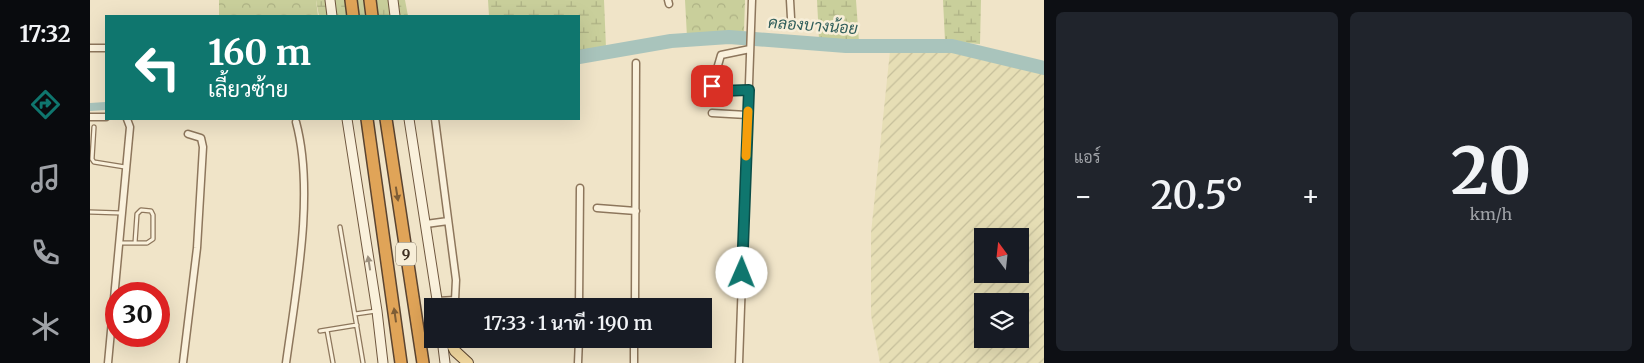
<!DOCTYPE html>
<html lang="th">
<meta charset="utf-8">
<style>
:root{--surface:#171b24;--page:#20242c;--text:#f1f3f6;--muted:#9ea1a6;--accent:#0f766e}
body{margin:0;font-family:Merriweather,Sarabun,serif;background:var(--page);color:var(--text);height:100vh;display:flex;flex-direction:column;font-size:19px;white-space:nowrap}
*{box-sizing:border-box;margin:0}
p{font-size:16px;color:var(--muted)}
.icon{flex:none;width:28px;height:28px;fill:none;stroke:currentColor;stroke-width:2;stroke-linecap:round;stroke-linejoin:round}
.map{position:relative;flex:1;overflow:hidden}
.panel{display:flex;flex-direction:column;gap:12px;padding:12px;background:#0d0f14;width:600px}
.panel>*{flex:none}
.guide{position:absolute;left:15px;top:15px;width:475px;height:105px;border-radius:0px;box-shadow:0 5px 20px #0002;background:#0f766e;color:#fff;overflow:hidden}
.needle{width:32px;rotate:345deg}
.buttons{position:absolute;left:884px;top:228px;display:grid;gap:10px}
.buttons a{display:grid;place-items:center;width:55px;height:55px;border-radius:0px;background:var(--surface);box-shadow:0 5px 20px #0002;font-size:25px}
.speed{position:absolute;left:15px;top:282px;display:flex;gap:10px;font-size:25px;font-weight:700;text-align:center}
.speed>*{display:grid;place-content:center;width:65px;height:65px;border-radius:50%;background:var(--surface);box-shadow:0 5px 20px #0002;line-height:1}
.speed .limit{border:8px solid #d22;background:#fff;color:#111}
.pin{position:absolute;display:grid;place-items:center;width:42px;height:42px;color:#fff;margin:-21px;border-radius:10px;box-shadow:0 2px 8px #0006}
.me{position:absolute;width:55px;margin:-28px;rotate:1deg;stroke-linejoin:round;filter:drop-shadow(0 0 4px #0008)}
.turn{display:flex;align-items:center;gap:18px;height:105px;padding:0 20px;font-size:22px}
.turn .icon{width:65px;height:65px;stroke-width:2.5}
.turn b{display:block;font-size:35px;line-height:42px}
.big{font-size:38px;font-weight:600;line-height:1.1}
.panel .card{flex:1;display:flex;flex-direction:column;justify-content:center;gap:8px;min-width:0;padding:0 18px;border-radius:8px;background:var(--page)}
.panel .dial{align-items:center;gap:0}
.dial b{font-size:65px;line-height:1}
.heat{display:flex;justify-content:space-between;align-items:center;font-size:28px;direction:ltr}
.panel .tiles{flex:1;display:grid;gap:12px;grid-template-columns:repeat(2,1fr)}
.trip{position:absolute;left:334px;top:298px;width:288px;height:50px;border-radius:0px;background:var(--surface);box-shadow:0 5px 20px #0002;font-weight:600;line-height:50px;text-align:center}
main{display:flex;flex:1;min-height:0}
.menu{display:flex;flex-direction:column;width:90px;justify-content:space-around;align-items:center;background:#090b0e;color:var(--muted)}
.menu .icon{width:35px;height:35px}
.menu .selected{color:var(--accent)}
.menu b{font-size:22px;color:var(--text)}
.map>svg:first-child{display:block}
.farmland{fill:url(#farmland-furrows);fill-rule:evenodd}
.forest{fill:url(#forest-crowns)}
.wetland{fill:url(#wetland-marsh)}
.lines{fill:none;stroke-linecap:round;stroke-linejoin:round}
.canal{stroke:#a9c4bc;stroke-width:8}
.river{stroke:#a9c4bc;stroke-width:14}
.lane-casing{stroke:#8d765c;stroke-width:5.5}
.street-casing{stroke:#8d765c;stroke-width:9}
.secondary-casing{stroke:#6f573f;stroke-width:11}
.primary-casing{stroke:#5b4430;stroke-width:12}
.highway-casing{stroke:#5b4430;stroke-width:14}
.lane{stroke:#faf1dc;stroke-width:3}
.street{stroke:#faf1dc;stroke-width:6}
.secondary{stroke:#faf1dc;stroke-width:9}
.primary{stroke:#f3d9a0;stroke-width:10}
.highway{stroke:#e0a458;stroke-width:11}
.oneway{fill:#7e5d36}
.oneway2{fill:#9c907e}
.route-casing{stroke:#0a4d48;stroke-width:12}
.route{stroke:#0f766e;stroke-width:9}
.slow{stroke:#f59e0b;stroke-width:9}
.labels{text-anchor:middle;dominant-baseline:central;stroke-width:5;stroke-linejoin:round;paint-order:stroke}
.shield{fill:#f7eed8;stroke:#756857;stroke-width:1}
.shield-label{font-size:14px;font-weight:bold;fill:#3d2e20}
.water-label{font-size:16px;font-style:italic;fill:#2f5d5a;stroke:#f7eed8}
</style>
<main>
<nav class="menu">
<b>17:32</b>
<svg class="icon selected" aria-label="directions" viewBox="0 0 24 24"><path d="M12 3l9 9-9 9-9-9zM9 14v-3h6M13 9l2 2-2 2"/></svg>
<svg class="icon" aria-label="music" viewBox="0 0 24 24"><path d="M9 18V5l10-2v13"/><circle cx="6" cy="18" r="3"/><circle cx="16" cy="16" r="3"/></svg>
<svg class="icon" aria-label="phone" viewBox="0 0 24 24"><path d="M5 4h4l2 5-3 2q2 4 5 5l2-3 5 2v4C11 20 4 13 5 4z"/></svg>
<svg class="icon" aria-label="climate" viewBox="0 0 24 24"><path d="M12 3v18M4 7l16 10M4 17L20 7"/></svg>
</nav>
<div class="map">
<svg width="954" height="363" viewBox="0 0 954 363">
<defs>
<pattern id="farmland-furrows" width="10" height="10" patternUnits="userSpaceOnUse" patternTransform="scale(1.25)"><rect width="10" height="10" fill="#e6deb5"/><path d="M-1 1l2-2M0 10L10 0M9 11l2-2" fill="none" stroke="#c6bf9b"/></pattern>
<pattern id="forest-crowns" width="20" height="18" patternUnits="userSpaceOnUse" patternTransform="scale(1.25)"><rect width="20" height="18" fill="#c9cf9b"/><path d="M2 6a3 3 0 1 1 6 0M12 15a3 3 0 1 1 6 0" fill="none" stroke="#aeb285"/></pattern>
<pattern id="wetland-marsh" width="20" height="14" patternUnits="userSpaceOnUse" patternTransform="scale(1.25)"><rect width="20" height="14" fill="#c9cf9b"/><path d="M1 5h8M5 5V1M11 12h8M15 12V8" fill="none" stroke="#aeb285"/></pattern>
</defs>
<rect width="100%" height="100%" fill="#f0e4c8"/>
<path class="farmland" d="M 800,51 L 867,52 L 954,74 L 954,363 L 790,363 L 781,315 L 781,233 ZM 892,236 L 930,236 L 930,274 L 892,274 ZM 892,301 L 930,301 L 930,339 L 892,339 Z"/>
<path class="forest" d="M 129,0 L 226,0 L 228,16 L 129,16 Z
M 595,0 L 655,0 L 654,31 L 597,37 Z"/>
<path class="wetland" d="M 226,0 L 315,0 L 318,16 L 229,16 Z
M 398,0 L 514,0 L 516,48 L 489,54 L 489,16 L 399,16 Z
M 727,0 L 766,0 L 769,42 L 729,39 Z
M 853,0 L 891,0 L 890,44 L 855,41 Z"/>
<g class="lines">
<path class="canal" d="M 0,107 L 16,106"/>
<path class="river" d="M 489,57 L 581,41 L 639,37 L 756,46 L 862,46 L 954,68"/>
<g class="lane-casing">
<path id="lane" d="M 4,127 L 2,159 L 4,162 L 35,167
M 0,212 L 31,213
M 250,227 L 273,363
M 29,243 L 57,243 L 63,239 L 63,215 L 61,211 L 51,210 L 47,214 L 45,243
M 265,314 L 286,311
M 237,330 L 243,363
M 230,331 L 267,325
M 366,346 L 367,339"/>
</g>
<g class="street-casing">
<path id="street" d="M 578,0 L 579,4
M 700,0 L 701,18
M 0,48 L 16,48
M 659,90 L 629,91 L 622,86 L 631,55 L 660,49
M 622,113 L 657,115
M 0,117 L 16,117
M 345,119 L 366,280 L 365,300 L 347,301
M 507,208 L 546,211
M 336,224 L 358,221
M 489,306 L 490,188
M 545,306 L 546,63
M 18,363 L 40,127 L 37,119
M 93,363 L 107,248 L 113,147 L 111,138 L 98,134
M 196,363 C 206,290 225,192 206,122
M 488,363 L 489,339
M 544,363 L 544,339
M 649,363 L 662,0"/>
</g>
<g class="secondary-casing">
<path id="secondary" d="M 240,0 L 242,16
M 303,0 L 305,16
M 257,119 L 287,311 L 293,363
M 319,119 L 348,306
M 352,339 L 355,363"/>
</g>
<g class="primary-casing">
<path id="primary" d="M 359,339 L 365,351 L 378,363"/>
</g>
<g class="highway-casing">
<path id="highway" d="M 261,0 L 263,16
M 280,0 L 282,16
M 277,119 L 311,363
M 296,119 L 333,363"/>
</g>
<use href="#lane" class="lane"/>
<use href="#street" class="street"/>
<use href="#secondary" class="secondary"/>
<use href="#primary" class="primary"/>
<use href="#highway" class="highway"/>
</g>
<defs><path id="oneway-solid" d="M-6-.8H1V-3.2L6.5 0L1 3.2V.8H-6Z" transform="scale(1.25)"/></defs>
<g class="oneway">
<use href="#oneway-solid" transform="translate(307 194) rotate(81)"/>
<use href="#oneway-solid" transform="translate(305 315) rotate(-98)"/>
</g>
<use class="oneway2" href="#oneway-solid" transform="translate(279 263) rotate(-99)"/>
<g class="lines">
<g class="route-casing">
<path id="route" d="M 622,86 L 623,88 L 629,91 L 659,90 L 652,273"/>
</g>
<use href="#route" class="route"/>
<path class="slow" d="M 656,156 L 658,111"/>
</g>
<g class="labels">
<rect class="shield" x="306" y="242.5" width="20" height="23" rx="4"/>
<g class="shield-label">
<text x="316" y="254">9</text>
</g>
<g class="water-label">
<text transform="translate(723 25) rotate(4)">คลองบางน้อย</text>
</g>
</g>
</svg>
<div class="buttons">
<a><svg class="needle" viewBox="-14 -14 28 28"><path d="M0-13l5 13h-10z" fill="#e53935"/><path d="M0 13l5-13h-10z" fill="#9ea1a6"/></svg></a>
<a><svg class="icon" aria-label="layers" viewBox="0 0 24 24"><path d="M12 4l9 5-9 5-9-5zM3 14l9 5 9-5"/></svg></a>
</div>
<div class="speed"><div class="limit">30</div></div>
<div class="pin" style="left:622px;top:86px;background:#d93025"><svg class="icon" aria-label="arrive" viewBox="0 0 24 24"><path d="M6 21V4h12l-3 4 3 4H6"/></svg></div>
<svg class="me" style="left:652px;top:273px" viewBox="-20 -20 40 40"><circle r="19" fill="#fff"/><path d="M0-13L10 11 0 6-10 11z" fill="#0f766e"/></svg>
<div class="trip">17:33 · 1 นาที · 190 m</div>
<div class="guide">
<div class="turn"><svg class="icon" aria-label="left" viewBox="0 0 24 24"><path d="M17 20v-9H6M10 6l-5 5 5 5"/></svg><div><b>160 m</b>เลี้ยวซ้าย</div></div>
</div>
</div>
<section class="panel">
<div class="tiles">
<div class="card"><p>แอร์</p>
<div class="heat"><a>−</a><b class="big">20.5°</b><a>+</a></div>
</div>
<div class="card dial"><b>20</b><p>km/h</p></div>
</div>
</section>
</main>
